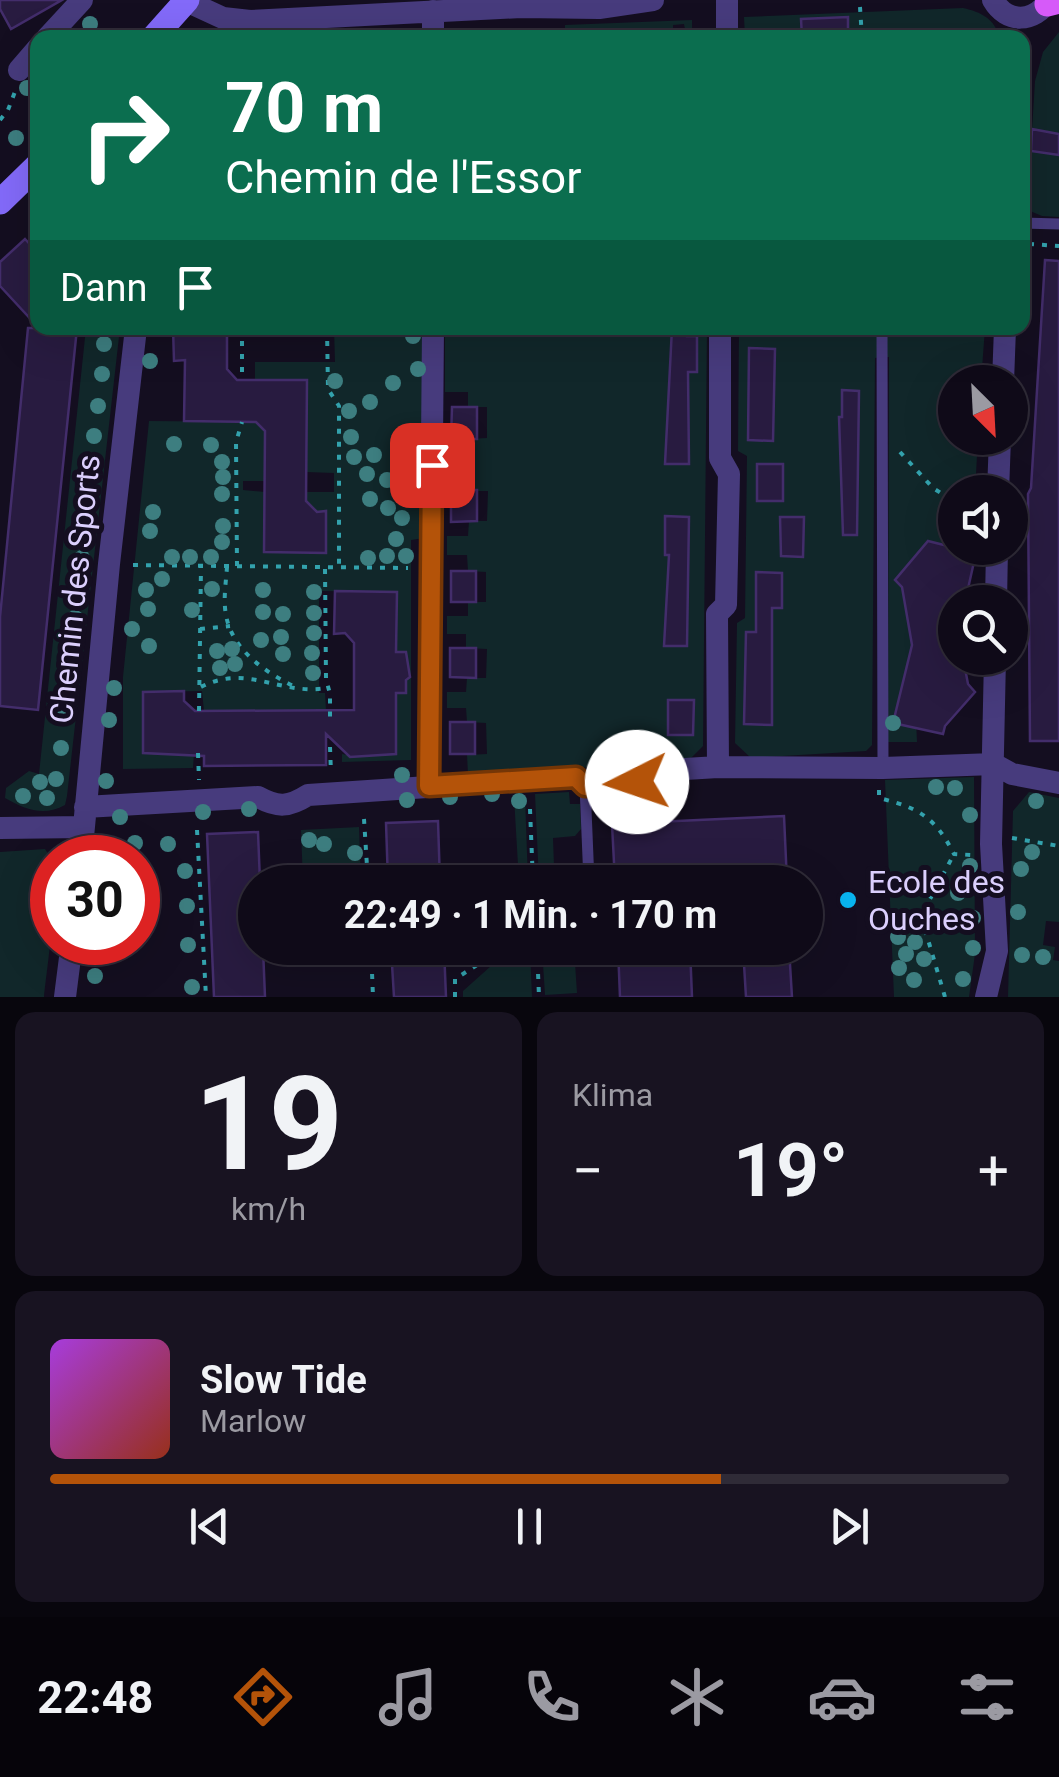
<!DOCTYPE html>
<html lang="de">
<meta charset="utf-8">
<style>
:root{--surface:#0f0a18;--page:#181321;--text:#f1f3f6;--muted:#9b9aa2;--line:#2f2b37;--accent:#b45309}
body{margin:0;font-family:Roboto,sans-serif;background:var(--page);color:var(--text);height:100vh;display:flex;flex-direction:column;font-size:38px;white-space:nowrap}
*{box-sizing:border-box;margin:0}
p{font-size:32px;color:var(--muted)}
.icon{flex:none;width:55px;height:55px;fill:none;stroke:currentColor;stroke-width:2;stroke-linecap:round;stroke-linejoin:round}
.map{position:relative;height:997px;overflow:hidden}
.panel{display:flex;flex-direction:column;gap:15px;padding:15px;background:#08060d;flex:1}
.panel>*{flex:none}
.guide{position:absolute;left:30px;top:30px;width:1000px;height:305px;border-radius:20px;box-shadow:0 10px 40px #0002,0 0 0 2px var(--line);background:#0b6e4f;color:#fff;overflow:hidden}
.needle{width:65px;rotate:156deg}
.controls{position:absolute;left:938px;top:365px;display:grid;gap:20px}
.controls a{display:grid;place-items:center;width:90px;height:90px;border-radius:50%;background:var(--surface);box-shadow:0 10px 40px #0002,0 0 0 2px var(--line);font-size:50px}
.speed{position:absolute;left:30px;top:835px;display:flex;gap:20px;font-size:50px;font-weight:700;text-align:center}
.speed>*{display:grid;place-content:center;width:130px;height:130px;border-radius:50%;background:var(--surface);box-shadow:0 10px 40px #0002,0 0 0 2px var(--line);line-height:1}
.speed .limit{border:15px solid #d22;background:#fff;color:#111}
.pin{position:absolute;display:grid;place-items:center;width:85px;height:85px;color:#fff;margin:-42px;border-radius:20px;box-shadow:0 5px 15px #0006}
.me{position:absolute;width:110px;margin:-55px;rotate:266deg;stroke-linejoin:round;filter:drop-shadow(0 0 8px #0008)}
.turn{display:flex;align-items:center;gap:35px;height:210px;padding:0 30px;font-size:45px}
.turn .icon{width:130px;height:130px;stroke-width:2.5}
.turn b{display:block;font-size:70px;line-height:85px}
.then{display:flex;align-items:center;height:95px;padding:0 30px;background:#0003;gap:20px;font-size:38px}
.big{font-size:75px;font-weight:700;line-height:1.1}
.panel .tile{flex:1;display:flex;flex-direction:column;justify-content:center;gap:15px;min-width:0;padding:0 35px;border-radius:20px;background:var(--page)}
.panel .dial{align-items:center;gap:0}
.dial b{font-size:130px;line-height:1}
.song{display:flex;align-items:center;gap:30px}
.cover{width:120px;height:120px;border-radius:15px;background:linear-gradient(135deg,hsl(280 70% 55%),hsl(10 70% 35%))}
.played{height:10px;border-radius:5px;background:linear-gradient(90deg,var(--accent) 70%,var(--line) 70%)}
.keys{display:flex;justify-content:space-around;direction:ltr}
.heat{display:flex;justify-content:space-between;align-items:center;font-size:55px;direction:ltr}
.panel .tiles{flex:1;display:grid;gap:15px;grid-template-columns:1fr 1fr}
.tile:last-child{grid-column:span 2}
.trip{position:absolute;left:238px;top:865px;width:585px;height:100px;border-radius:50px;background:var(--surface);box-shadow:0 10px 40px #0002,0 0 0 2px var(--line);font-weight:700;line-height:100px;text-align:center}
.tabs{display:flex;height:160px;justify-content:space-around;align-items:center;background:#06040a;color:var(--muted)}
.tabs .icon{width:70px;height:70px}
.tabs .on{color:var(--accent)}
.tabs b{font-size:45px;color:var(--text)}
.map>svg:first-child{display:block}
.green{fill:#11272a}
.building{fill:#281b40;stroke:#432d6b;stroke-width:2.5}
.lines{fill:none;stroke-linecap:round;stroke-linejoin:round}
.path{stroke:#33a2ad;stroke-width:4;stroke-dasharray:5 8;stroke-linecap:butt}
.lane{stroke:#473b7d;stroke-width:11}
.street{stroke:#473b7d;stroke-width:22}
.secondary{stroke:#836af9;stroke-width:25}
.primary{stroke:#d65af9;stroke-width:25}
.tree{fill:#3d7e80}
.route-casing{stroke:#753606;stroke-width:25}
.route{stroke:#b45309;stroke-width:18}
.poi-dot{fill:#09b4ee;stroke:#140e20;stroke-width:4}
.labels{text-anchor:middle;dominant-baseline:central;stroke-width:10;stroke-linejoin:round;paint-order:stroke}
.street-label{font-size:32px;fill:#dbcffd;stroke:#140e20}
.poi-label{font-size:32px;fill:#dbcffd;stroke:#140e20;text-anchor:start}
</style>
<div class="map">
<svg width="1059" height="997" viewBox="0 0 1059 997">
<rect width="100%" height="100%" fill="#140e20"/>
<path class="green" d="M 963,8 C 981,12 995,19 999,37 L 745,37 L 744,17 Z
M 692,20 L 692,29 L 685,29 L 684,24 L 673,25 L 673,37 L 565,37 L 565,25 Z
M 516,28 L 516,37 L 444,37 L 443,30 Z
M 1059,32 L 1059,217 L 1042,216 L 1030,211 L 1028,197 L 1035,81 L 1043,52 Z
M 86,328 L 120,328 L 67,796 L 65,805 C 44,817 24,809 5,798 L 6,788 L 29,771 L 39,774 Z
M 334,328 L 424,328 L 424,538 L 411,540 L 411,760 L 342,762 L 342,754 L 359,757 L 363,754 L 396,754 L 396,693 L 406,693 L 406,653 L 396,652 L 397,592 L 319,591 L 319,693 L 325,693 L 326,710 L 204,711 L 202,691 L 144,692 L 176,753 L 180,756 L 194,753 L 193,768 L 123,769 L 123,677 L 149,421 L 256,422 L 265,431 L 265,481 L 243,481 L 243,490 L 265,492 L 264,551 L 325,553 L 326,512 L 317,512 L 307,501 L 306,492 L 334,492 L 334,473 L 306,472 L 307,381 L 255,380 L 255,362 L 335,362 Z
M 464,328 L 707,328 L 703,746 L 687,762 L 468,774 L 467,755 L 487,754 L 486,723 L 467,722 L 466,708 L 447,708 L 447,692 L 466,692 L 467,678 L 486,678 L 487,649 L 466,648 L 466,634 L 447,634 L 447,616 L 468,616 L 468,602 L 486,602 L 486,572 L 468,571 L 467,555 L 447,555 L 447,536 L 468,536 L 469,521 L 487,521 L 488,491 L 468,491 L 467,477 L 444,478 L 443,452 L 468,452 L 468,439 L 487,438 L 487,407 L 468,407 L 468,392 L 445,392 L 445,337 L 463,336 Z
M 739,328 L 985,328 L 981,382 L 955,382 L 955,438 L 978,438 L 975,492 L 955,492 L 955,545 L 928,542 L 902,587 L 912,637 L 917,742 L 888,742 L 889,357 L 875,358 L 872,745 L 866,751 L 751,758 L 735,743 L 737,623 L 745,618 L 747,456 L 738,451 Z
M 974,777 L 975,954 L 969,997 L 894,997 L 885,780 Z
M 569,792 L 570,804 L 580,804 L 581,829 L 575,836 L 553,838 L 554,866 L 571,866 L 571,879 L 539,882 L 535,794 Z
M 1029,792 L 1059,798 L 1059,922 L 1046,921 L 1043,945 L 1055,947 L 1053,960 L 1059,961 L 1059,997 L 1008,997 L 1013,811 Z
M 525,796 L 528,882 L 519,882 L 514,797 Z
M 359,827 L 361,882 L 303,882 L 301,830 Z
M 45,849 C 63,872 47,965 44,997 L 0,997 L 0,852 Z
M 511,948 L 530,948 L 532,997 L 463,997 L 463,991 Z
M 542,948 L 574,948 L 577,993 L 545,995 Z"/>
<path class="building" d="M 0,0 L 62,0 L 11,29 L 0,9 Z
M 848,17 L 848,38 L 802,38 L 801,19 Z
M 1032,129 L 1059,134 L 1059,155 L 1031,151 Z
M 25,239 L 38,253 L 38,327 L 0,286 L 0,262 Z
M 1045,260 L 1059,261 L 1059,741 L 1030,741 L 1028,494 L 1031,488 Z
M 28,328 L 77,328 L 38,710 L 0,706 L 0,617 Z
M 173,328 L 227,328 L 227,369 L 237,380 L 307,380 L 306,501 L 317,512 L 326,511 L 326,553 L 264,552 L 265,431 L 256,422 L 184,421 L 185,360 L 174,361 Z
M 672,328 L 687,328 L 687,336 L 697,336 L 697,372 L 688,372 L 689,464 L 665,464 Z
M 749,348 L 775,349 L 773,441 L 748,440 Z
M 842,390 L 859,391 L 857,535 L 843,535 L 839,417 L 842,417 Z
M 452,407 L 477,407 L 477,439 L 451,439 Z
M 757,464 L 783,464 L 783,501 L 757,501 Z
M 451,490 L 477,490 L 477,521 L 451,522 Z
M 665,516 L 689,517 L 687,646 L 664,646 L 669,555 L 665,555 Z
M 780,517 L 804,517 L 803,557 L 781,556 Z
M 928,541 L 976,553 L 965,602 L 955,602 L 955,658 L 963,658 L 968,684 L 975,692 L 945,726 L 943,734 L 893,723 L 912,645 L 902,587 L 895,580 Z
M 451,571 L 476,571 L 476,602 L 451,602 Z
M 756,572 L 782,573 L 782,608 L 772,608 L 772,725 L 744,724 L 746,632 L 756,632 Z
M 335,591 L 397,592 L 396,652 L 406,652 L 410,677 L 406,680 L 406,693 L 396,693 L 396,754 L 350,757 L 326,734 L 326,765 L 204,766 L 204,756 L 143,753 L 143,692 L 184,691 L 184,701 L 195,711 L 354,710 L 354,643 L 345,633 L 334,634 Z
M 450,648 L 476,648 L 476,678 L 450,677 Z
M 668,700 L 694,700 L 693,735 L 668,735 Z
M 450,722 L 475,722 L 475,754 L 450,754 Z
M 784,816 L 787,882 L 615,882 L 612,824 Z
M 438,821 L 440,882 L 388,882 L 386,823 Z
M 258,832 L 260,882 L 255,882 L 255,948 L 263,948 L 265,997 L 214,997 L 207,834 Z
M 391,948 L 444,948 L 446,997 L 394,997 Z
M 618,948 L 690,948 L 692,997 L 620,997 Z
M 743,948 L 789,948 L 792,997 L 746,997 Z"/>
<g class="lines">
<path class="path" d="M 860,7 L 862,38
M 0,120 L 8,110 L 16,89
M 1029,244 L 1059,246
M 242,328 L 242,380
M 327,328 L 328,389 L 339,406 L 339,567
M 900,452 L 933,488 L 955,502
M 133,565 L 408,568
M 237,566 L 236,442 L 242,422
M 227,567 C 226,582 223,600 226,615 C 232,650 265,672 295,687
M 325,569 L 326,679 L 330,694 L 330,720
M 200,629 L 230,626
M 201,687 C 247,663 280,696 327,688
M 199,711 L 201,567
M 330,747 L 331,773
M 198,753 L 199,780
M 879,790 L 879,798 C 919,808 935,817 954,854 L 972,855
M 530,809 L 533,882
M 364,819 L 368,882
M 197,830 L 206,997
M 1012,838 L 1059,846
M 891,918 L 921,916
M 371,948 L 373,997
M 537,948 L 539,997
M 455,997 L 455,979 L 477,965
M 945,997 L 921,916 L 954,854"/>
<path class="lane" d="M 1022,223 L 1059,224
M 882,328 L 883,768
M 585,785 L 589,882"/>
<path class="street" d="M 184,0 L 223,18 L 250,21 L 521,7 L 599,8 L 653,0
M 727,0 L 727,38
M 993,0 C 1007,24 1034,23 1049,0
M 47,38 L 82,0
M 433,38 L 433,11
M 19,70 L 38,48
M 1003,382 L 1005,328
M 998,492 L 1000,438
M 996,602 L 997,548
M 718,767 L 717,614 L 726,605 L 729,474 L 720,458 L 720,328
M 429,787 L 433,328
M 85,807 L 258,797 C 278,808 289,807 308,795 L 576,777 L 585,785 L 637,782 L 652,771 L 718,767 L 883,768 L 994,764 L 1012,774 L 1059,783
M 0,828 L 84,827
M 81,858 L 109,564 L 136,328
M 65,997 L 72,942
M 986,997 L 997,951 L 991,844 L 995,658"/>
<path class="secondary" d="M 153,38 L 187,0
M 0,202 L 38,165"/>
<path class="primary" d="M 1047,4 L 1059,1"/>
</g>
<g class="tree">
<circle cx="90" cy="24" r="8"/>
<circle cx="27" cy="88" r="8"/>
<circle cx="16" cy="138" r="8"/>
<circle cx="413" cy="336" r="8"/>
<circle cx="104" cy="344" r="8"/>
<circle cx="150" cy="361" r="8"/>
<circle cx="418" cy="369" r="8"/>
<circle cx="102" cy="374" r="8"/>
<circle cx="335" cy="381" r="8"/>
<circle cx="393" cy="383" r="8"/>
<circle cx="370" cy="402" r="8"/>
<circle cx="98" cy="406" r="8"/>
<circle cx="349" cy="411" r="8"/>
<circle cx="94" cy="436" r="8"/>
<circle cx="351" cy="437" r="8"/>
<circle cx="174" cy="444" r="8"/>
<circle cx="402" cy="444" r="8"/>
<circle cx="211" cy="445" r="8"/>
<circle cx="374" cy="455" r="8"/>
<circle cx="354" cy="457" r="8"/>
<circle cx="222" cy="462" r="8"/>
<circle cx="91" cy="466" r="8"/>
<circle cx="367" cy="474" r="8"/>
<circle cx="223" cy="477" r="8"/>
<circle cx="387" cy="480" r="8"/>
<circle cx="222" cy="494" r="8"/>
<circle cx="89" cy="497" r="8"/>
<circle cx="370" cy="499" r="8"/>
<circle cx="388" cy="508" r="8"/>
<circle cx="153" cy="512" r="8"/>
<circle cx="402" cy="518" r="8"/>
<circle cx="84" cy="526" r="8"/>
<circle cx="223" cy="526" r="8"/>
<circle cx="150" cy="531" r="8"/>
<circle cx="396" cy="539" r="8"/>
<circle cx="222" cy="542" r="8"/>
<circle cx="387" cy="556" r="8"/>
<circle cx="406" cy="556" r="8"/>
<circle cx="172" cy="557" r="8"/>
<circle cx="190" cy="557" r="8"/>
<circle cx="211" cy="557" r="8"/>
<circle cx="82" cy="558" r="8"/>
<circle cx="368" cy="558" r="8"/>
<circle cx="162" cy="579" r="8"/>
<circle cx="79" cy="587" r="8"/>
<circle cx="212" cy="589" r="8"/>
<circle cx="146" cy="590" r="8"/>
<circle cx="263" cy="590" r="8"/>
<circle cx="314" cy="592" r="8"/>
<circle cx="148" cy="609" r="8"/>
<circle cx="192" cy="610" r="8"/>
<circle cx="263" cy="612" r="8"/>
<circle cx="314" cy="613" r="8"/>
<circle cx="283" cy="614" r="8"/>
<circle cx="75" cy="618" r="8"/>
<circle cx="132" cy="629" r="8"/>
<circle cx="314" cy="633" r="8"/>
<circle cx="281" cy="637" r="8"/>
<circle cx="261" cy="640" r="8"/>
<circle cx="149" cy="646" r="8"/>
<circle cx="73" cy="649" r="8"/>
<circle cx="232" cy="649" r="8"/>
<circle cx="217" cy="651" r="8"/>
<circle cx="312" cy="653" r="8"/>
<circle cx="283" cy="654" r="8"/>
<circle cx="235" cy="664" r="8"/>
<circle cx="220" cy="668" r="8"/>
<circle cx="313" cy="673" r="8"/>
<circle cx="67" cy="686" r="8"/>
<circle cx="114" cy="688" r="8"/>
<circle cx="63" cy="718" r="8"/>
<circle cx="109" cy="720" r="8"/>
<circle cx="893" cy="723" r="8"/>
<circle cx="61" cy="748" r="8"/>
<circle cx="402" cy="775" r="8"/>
<circle cx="56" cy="779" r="8"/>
<circle cx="106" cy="781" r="8"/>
<circle cx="40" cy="782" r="8"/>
<circle cx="936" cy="787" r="8"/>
<circle cx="955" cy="788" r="8"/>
<circle cx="492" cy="794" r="8"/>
<circle cx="23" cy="796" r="8"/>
<circle cx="450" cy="797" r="8"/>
<circle cx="47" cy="798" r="8"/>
<circle cx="407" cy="800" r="8"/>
<circle cx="519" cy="801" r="8"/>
<circle cx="1036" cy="801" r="8"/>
<circle cx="249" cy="809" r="8"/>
<circle cx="203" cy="812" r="8"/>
<circle cx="970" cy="815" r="8"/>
<circle cx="120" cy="817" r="8"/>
<circle cx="309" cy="840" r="8"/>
<circle cx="135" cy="843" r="8"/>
<circle cx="168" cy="844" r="8"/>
<circle cx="324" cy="844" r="8"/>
<circle cx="1032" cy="852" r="8"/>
<circle cx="355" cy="853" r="8"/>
<circle cx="970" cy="866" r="8"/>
<circle cx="1021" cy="869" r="8"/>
<circle cx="185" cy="871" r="8"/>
<circle cx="958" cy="893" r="8"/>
<circle cx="187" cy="906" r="8"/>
<circle cx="1018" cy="912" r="8"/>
<circle cx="973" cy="918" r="8"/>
<circle cx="898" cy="937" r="8"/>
<circle cx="915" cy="942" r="8"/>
<circle cx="188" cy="945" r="8"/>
<circle cx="973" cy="948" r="8"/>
<circle cx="906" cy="954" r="8"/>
<circle cx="1022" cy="955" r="8"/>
<circle cx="1043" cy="957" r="8"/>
<circle cx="924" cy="959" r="8"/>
<circle cx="899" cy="968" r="8"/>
<circle cx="95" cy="976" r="8"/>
<circle cx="963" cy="979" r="8"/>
<circle cx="914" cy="980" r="8"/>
<circle cx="192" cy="987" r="8"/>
</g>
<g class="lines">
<g class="route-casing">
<path id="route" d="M 432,465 L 429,786 L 576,777 L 585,786 L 637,782"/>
</g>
<use href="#route" class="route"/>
</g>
<circle class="poi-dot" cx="848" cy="900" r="10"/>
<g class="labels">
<g class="street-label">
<text transform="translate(75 589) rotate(-84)">Chemin des Sports</text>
</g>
<g class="poi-label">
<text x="868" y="882">Ecole des<tspan x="868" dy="37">Ouches</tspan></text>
</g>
</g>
</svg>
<div class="controls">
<a><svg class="needle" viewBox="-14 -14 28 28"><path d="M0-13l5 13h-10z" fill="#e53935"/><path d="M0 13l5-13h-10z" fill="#9b9aa2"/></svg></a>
<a><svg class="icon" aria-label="sound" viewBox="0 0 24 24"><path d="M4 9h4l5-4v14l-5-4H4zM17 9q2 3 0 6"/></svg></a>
<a><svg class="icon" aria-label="search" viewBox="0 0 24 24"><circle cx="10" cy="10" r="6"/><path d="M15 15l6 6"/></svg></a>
</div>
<div class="speed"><div class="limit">30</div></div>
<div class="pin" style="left:432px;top:465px;background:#d93025"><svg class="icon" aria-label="arrive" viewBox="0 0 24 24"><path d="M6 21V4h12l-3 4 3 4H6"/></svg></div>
<svg class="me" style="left:637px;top:782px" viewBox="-20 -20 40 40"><circle r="19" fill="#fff"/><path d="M0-13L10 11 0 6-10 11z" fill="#b45309"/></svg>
<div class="trip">22:49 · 1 Min. · 170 m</div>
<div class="guide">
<div class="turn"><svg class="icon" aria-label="right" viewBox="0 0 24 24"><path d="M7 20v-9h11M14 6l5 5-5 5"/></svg><div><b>70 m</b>Chemin de l'Essor</div></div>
<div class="then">Dann<svg class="icon" aria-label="arrive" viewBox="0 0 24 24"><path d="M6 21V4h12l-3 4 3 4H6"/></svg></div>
</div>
</div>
<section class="panel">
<div class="tiles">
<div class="tile dial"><b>19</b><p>km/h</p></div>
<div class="tile"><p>Klima</p>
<div class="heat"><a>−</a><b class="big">19°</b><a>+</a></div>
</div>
<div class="tile">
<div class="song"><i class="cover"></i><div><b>Slow Tide</b><p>Marlow</p></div></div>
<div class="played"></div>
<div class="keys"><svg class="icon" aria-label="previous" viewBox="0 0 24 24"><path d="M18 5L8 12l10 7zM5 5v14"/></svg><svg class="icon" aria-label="pause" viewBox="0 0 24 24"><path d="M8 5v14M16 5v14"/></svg><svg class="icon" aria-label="next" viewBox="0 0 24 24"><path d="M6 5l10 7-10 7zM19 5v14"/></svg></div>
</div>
</div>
</section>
<nav class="tabs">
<b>22:48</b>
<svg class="icon on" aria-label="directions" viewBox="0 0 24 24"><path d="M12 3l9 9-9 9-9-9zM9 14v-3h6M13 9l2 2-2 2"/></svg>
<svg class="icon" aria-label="music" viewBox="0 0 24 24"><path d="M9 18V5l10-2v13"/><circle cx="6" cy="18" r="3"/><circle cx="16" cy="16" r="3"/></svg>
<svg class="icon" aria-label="phone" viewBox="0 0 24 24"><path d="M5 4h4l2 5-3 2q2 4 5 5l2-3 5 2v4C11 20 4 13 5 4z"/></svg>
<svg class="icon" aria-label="climate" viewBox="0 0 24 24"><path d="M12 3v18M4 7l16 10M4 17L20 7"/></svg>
<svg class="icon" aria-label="car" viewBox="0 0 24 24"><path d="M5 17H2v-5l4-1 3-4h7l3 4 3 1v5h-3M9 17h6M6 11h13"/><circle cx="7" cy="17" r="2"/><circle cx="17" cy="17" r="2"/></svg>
<svg class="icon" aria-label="filters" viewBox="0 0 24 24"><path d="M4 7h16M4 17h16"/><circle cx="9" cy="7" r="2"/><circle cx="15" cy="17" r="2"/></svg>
</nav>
